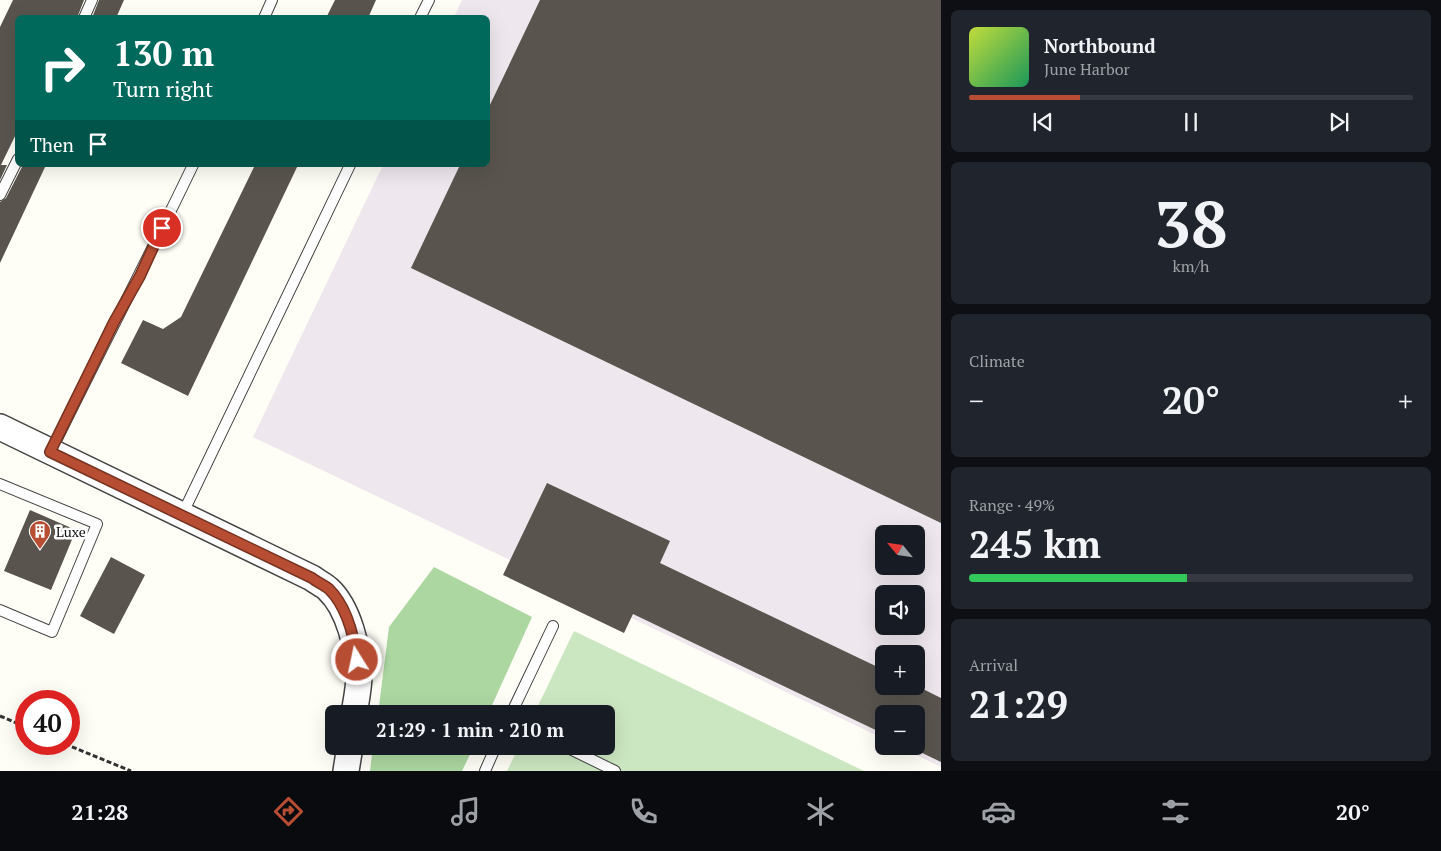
<!DOCTYPE html>
<meta charset="utf-8">
<style>
:root{--surface:#171b24;--page:#20242c;--text:#f1f3f6;--muted:#9ea1a6;--line:#363941;--accent:#b74e33}
body{margin:0;font-family:"PT Serif",serif;background:var(--page);color:var(--text);height:100vh;display:flex;flex-direction:column;font-size:19px;white-space:nowrap}
*{box-sizing:border-box;margin:0}
p{font-size:16px;color:var(--muted)}
.icon{flex:none;width:28px;height:28px;fill:none;stroke:currentColor;stroke-width:2;stroke-linecap:round;stroke-linejoin:round}
.map{position:relative;flex:1;overflow:hidden}
.panel{display:flex;flex-direction:column;gap:10px;padding:10px;background:#0d0f14;width:500px}
.panel>*{flex:none}
.banner{position:absolute;left:15px;top:15px;width:475px;height:152px;border-radius:8px;box-shadow:0 5px 20px #0002;background:#00695c;color:#fff;overflow:hidden}
.needle{width:32px;rotate:299deg}
.tools{position:absolute;left:875px;top:525px;display:grid;gap:10px}
.tools a{display:grid;place-items:center;width:50px;height:50px;border-radius:8px;background:var(--surface);box-shadow:0 5px 20px #0002;font-size:25px}
.speed{position:absolute;left:15px;top:690px;display:flex;gap:10px;font-size:25px;font-weight:700;text-align:center}
.speed>*{display:grid;place-content:center;width:65px;height:65px;border-radius:50%;background:var(--surface);box-shadow:0 5px 20px #0002;line-height:1}
.speed .limit{border:8px solid #d22;background:#fff;color:#111}
.pin{position:absolute;display:grid;place-items:center;width:42px;height:42px;color:#fff;margin:-21px;border:2px solid #fff;border-radius:50%;box-shadow:0 1px 5px #0007}
.me{position:absolute;width:55px;margin:-28px;rotate:350deg;stroke-linejoin:round;filter:drop-shadow(0 0 4px #0008)}
.turn{display:flex;align-items:center;gap:18px;height:105px;padding:0 15px;font-size:22px}
.turn .icon{width:65px;height:65px;stroke-width:2.5}
.turn b{display:block;font-size:35px;line-height:42px}
.then{display:flex;align-items:center;height:48px;padding:0 15px;background:#0003;gap:10px;font-size:19px}
.big{font-size:38px;font-weight:700;line-height:1.1}
.panel .tile{flex:1;display:flex;flex-direction:column;justify-content:center;gap:8px;min-width:0;padding:0 18px;border-radius:8px;background:var(--page)}
.panel .dial{align-items:center;gap:0}
.dial b{font-size:65px;line-height:1}
.song{display:flex;align-items:center;gap:15px}
.cover{width:60px;height:60px;border-radius:8px;background:linear-gradient(135deg,hsl(70 70% 55%),hsl(150 70% 35%))}
.played{height:5px;border-radius:2px;background:linear-gradient(90deg,var(--accent) 25%,var(--line) 25%)}
.keys{display:flex;justify-content:space-around;direction:ltr}
.heat{display:flex;justify-content:space-between;align-items:center;font-size:28px;direction:ltr}
.charge{height:8px;border-radius:4px;background:linear-gradient(90deg,#34c759 49%,var(--line) 0)}
.trip{position:absolute;left:325px;top:705px;width:290px;height:50px;border-radius:8px;background:var(--surface);box-shadow:0 5px 20px #0002;font-weight:700;line-height:50px;text-align:center}
.tab-bar{display:flex;height:80px;justify-content:space-around;align-items:center;background:#090b0e;color:var(--muted)}
.tab-bar .icon{width:35px;height:35px}
.tab-bar .on{color:var(--accent)}
.tab-bar b{font-size:22px;color:var(--text)}
main{display:flex;flex:1;min-height:0}
.map>svg:first-child{display:block}
.industrial{fill:#eee7ed;fill-rule:evenodd}
.green{fill:#cbe7c1}
.forest{fill:#acd7a1}
.building{fill:#59554e}
.lines{fill:none;stroke-linecap:round;stroke-linejoin:round}
.service-casing{stroke:#444;stroke-width:12}
.tertiary-casing{stroke:#444;stroke-width:28}
.path{stroke:#333;stroke-width:3;stroke-dasharray:5 2.5;stroke-linecap:butt}
.service{stroke:#fff;stroke-width:10}
.tertiary{stroke:#fff;stroke-width:25}
.route-casing{stroke:#773321;stroke-width:12}
.route{stroke:#b74e33;stroke-width:9}
.labels{text-anchor:middle;dominant-baseline:central;stroke-width:5;stroke-linejoin:round;paint-order:stroke}
.poi-label{font-size:14px;fill:#111;stroke:#fff;text-anchor:start}
</style>
<main>
<div class="map">
<svg width="941" height="771" viewBox="0 0 941 771">
<rect width="100%" height="100%" fill="#fefef6"/>
<path class="industrial" d="M 462,0 L 941,0 L 941,767 L 898,746 L 916,746 L 916,714 L 884,714 L 884,739 L 253,437 L 383,165 L 488,165 L 488,18 L 454,17 ZM 884,534 L 916,534 L 916,566 L 884,566 ZM 884,594 L 916,594 L 916,626 L 884,626 ZM 884,654 L 916,654 L 916,686 L 884,686 Z"/>
<path class="green" d="M 574,631 L 864,771 L 507,771 L 519,746 L 606,746 L 606,714 L 534,714 Z"/>
<path class="forest" d="M 434,567 L 532,617 L 488,714 L 378,714 L 389,627 Z
M 373,746 L 474,746 L 462,771 L 370,771 Z"/>
<path class="building" d="M 13,0 L 84,0 L 77,18 L 18,18 L 18,130 L 1,165 L 7,165 L 0,180 L 0,27 Z
M 99,0 L 124,0 L 116,18 L 92,18 Z
M 335,0 L 376,0 L 368,18 L 326,18 Z
M 540,0 L 941,0 L 941,523 L 411,268 L 460,165 L 488,165 L 488,109 Z
M 23,165 L 46,165 L 0,263 L 0,202 L 6,198 Z
M 255,165 L 298,165 L 188,396 L 121,363 L 143,320 L 163,329 L 181,317 Z
M 547,483 L 670,541 L 660,563 L 884,670 L 884,686 L 917,686 L 941,698 L 941,762 L 916,750 L 916,714 L 884,714 L 884,734 L 633,614 L 624,633 L 503,575 Z
M 30,510 L 76,530 L 51,590 L 4,571 Z
M 111,557 L 145,575 L 114,634 L 80,616 Z"/>
<g class="lines">
<g class="service-casing">
<path id="service" d="M 84,18 L 92,0
M 264,18 L 272,0
M 420,18 L 429,0
M 0,195 L 18,159
M 51,451 C 98,355 147,261 193,165
M 0,484 L 97,524 L 52,632 L 0,610
M 182,515 L 350,165
M 511,714 L 553,626
M 564,746 L 615,771
M 485,771 L 496,746"/>
</g>
<g class="tertiary-casing">
<path id="tertiary" d="M 0,427 L 312,578 C 317,582 324,585 328,589 C 349,608 358,649 359,675 C 359,688 356,701 354,714
M 346,771 L 350,746"/>
</g>
<path class="path" d="M 0,716 L 26,727
M 65,744 L 131,771"/>
<use href="#service" class="service"/>
<use href="#tertiary" class="tertiary"/>
</g>
<g class="lines">
<g class="route-casing">
<path id="route" d="M 162,228 L 140,276 L 114,322 L 50,452 L 312,578 C 317,582 324,585 329,589 C 347,607 354,636 357,660"/>
</g>
<use href="#route" class="route"/>
</g>
<defs>
<g id="building-pin" transform="scale(1.125)"><path d="M0 17L-7.5 6A9.5 9.5 0 1 1 7.5 6Z" fill="#b74e33" stroke="#fff"/><path d="M-4-6H4V6H1V3H-1V6H-4ZM-2.5-4.3h1.7v1.8h-1.7ZM.8-4.3h1.7v1.8H.8ZM-2.5-1h1.7V.8h-1.7ZM.8-1h1.7V.8H.8Z" fill="#fff"/></g>
</defs>
<g fill-rule="evenodd">
<use href="#building-pin" x="40" y="531"/>
</g>
<g class="labels">
<g class="poi-label">
<text x="56" y="531">Luxe</text>
</g>
</g>
</svg>
<div class="tools">
<a><svg class="needle" viewBox="-14 -14 28 28"><path d="M0-13l5 13h-10z" fill="#e53935"/><path d="M0 13l5-13h-10z" fill="#9ea1a6"/></svg></a>
<a><svg class="icon" aria-label="sound" viewBox="0 0 24 24"><path d="M4 9h4l5-4v14l-5-4H4zM17 9q2 3 0 6"/></svg></a>
<a>+</a>
<a>−</a>
</div>
<div class="speed"><div class="limit">40</div></div>
<div class="pin" style="left:162px;top:228px;background:#d93025"><svg class="icon" aria-label="arrive" viewBox="0 0 24 24"><path d="M6 21V4h12l-3 4 3 4H6"/></svg></div>
<svg class="me" style="left:357px;top:660px" viewBox="-20 -20 40 40"><circle r="17" fill="#b74e33" stroke="#fff" stroke-width="3"/><path d="M0-11L8 9 0 5-8 9z" fill="#fff"/></svg>
<div class="trip">21:29 · 1 min · 210 m</div>
<div class="banner">
<div class="turn"><svg class="icon" aria-label="right" viewBox="0 0 24 24"><path d="M7 20v-9h11M14 6l5 5-5 5"/></svg><div><b>130 m</b>Turn right</div></div>
<div class="then">Then<svg class="icon" aria-label="arrive" viewBox="0 0 24 24"><path d="M6 21V4h12l-3 4 3 4H6"/></svg></div>
</div>
</div>
<section class="panel">
<div class="tile">
<div class="song"><i class="cover"></i><div><b>Northbound</b><p>June Harbor</p></div></div>
<div class="played"></div>
<div class="keys"><svg class="icon" aria-label="previous" viewBox="0 0 24 24"><path d="M18 5L8 12l10 7zM5 5v14"/></svg><svg class="icon" aria-label="pause" viewBox="0 0 24 24"><path d="M8 5v14M16 5v14"/></svg><svg class="icon" aria-label="next" viewBox="0 0 24 24"><path d="M6 5l10 7-10 7zM19 5v14"/></svg></div>
</div>
<div class="tile dial"><b>38</b><p>km/h</p></div>
<div class="tile"><p>Climate</p>
<div class="heat"><a>−</a><b class="big">20°</b><a>+</a></div>
</div>
<div class="tile"><p>Range · 49%</p><b class="big">245 km</b><div class="charge"></div></div>
<div class="tile"><p>Arrival</p><b class="big">21:29</b></div>
</section>
</main>
<nav class="tab-bar">
<b>21:28</b>
<svg class="icon on" aria-label="directions" viewBox="0 0 24 24"><path d="M12 3l9 9-9 9-9-9zM9 14v-3h6M13 9l2 2-2 2"/></svg>
<svg class="icon" aria-label="music" viewBox="0 0 24 24"><path d="M9 18V5l10-2v13"/><circle cx="6" cy="18" r="3"/><circle cx="16" cy="16" r="3"/></svg>
<svg class="icon" aria-label="phone" viewBox="0 0 24 24"><path d="M5 4h4l2 5-3 2q2 4 5 5l2-3 5 2v4C11 20 4 13 5 4z"/></svg>
<svg class="icon" aria-label="climate" viewBox="0 0 24 24"><path d="M12 3v18M4 7l16 10M4 17L20 7"/></svg>
<svg class="icon" aria-label="car" viewBox="0 0 24 24"><path d="M5 17H2v-5l4-1 3-4h7l3 4 3 1v5h-3M9 17h6M6 11h13"/><circle cx="7" cy="17" r="2"/><circle cx="17" cy="17" r="2"/></svg>
<svg class="icon" aria-label="filters" viewBox="0 0 24 24"><path d="M4 7h16M4 17h16"/><circle cx="9" cy="7" r="2"/><circle cx="15" cy="17" r="2"/></svg>
<b>20°</b>
</nav>
